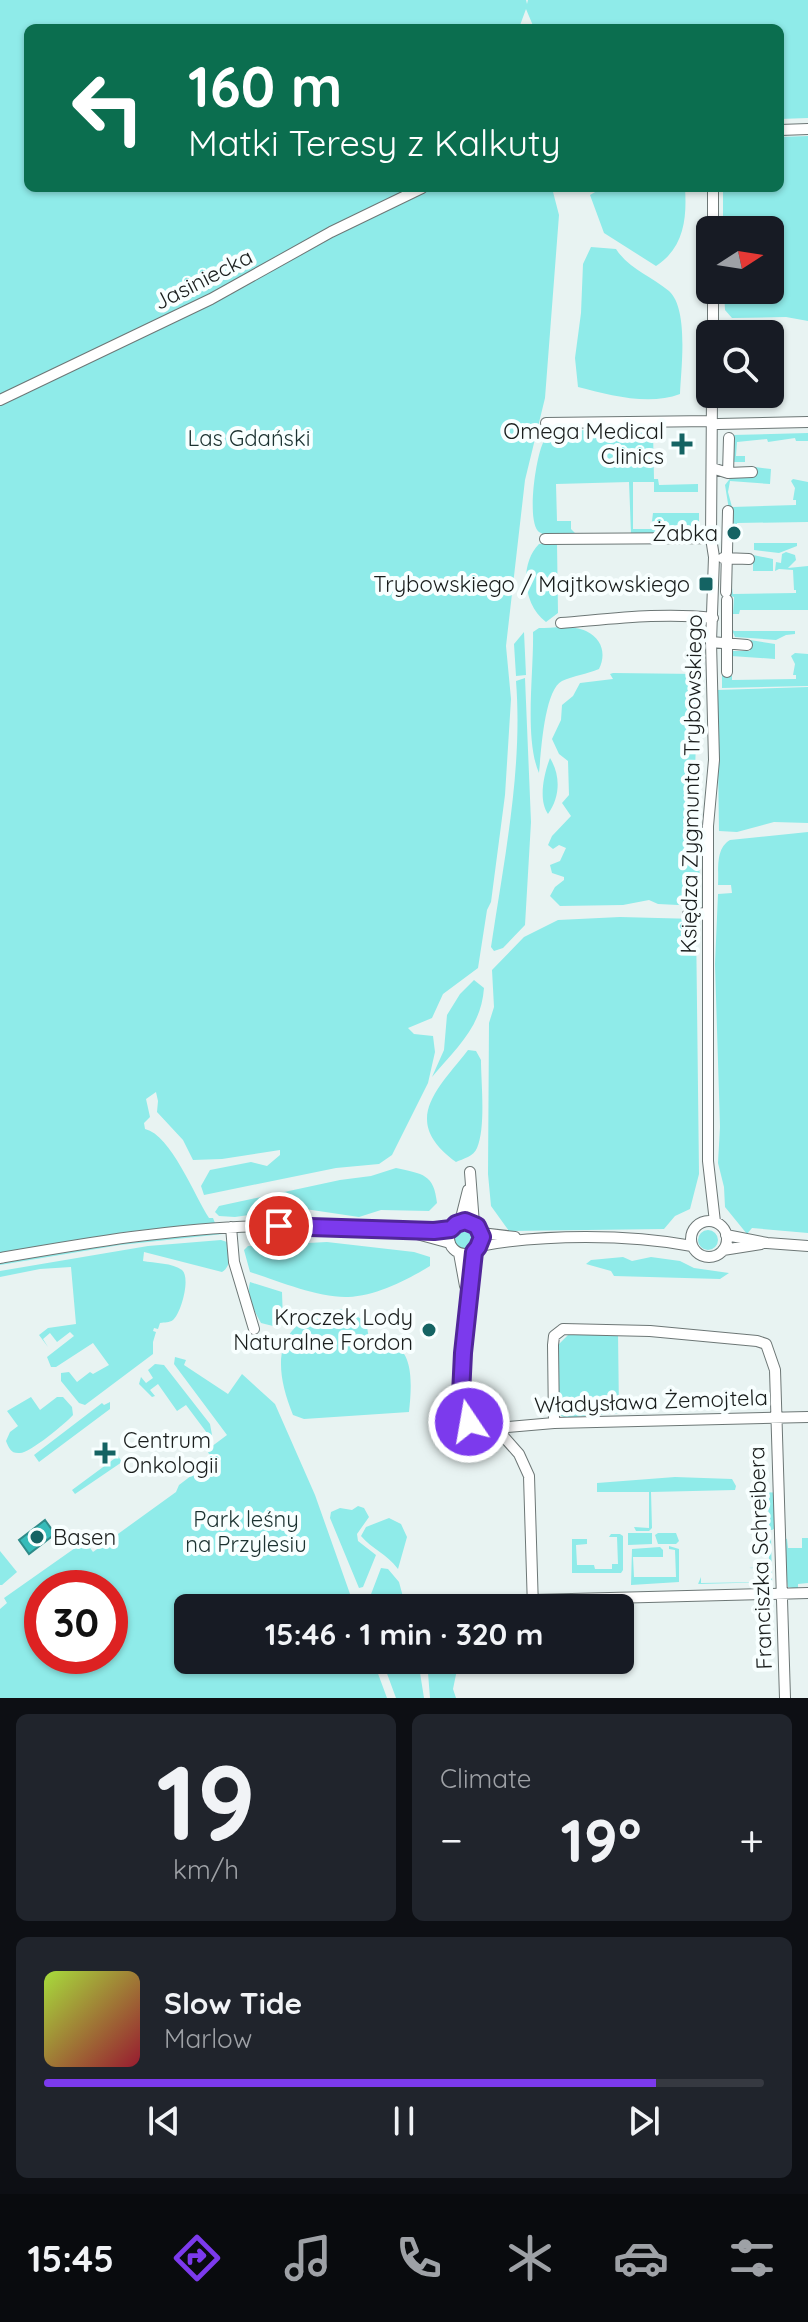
<!DOCTYPE html>
<meta charset="utf-8">
<style>
:root{--surface:#171b24;--page:#20242c;--text:#f1f3f6;--muted:#9ea1a6;--line:#363941;--accent:#7c3aed}
body{margin:0;font-family:Quicksand,sans-serif;background:var(--page);color:var(--text);height:100vh;display:flex;flex-direction:column;font-size:30px;white-space:nowrap}
*{box-sizing:border-box;margin:0}
p{font-size:26px;color:var(--muted)}
.icon{flex:none;width:44px;height:44px;fill:none;stroke:currentColor;stroke-width:2;stroke-linecap:round;stroke-linejoin:round}
.map{position:relative;height:1698px;overflow:hidden}
.details{display:flex;flex-direction:column;gap:16px;padding:16px;background:#0d0f14;flex:1}
.details>*{flex:none}
.guide{position:absolute;left:24px;top:24px;width:760px;height:168px;border-radius:12px;box-shadow:0 2px 6px #0004;background:#0b6e4f;color:#fff;overflow:hidden}
.needle{width:52px;rotate:78deg}
.controls{position:absolute;left:696px;top:216px;display:grid;gap:16px}
.controls a{display:grid;place-items:center;width:88px;height:88px;border-radius:12px;background:var(--surface);box-shadow:0 2px 6px #0004;font-size:40px}
.speed{position:absolute;left:24px;top:1570px;display:flex;gap:16px;font-size:40px;font-weight:700;text-align:center}
.speed>*{display:grid;place-content:center;width:104px;height:104px;border-radius:50%;background:var(--surface);box-shadow:0 2px 6px #0004;line-height:1}
.speed .limit{border:12px solid #d22;background:#fff;color:#111}
.pin{position:absolute;display:grid;place-items:center;width:68px;height:68px;color:#fff;margin:-34px;border:4px solid #fff;border-radius:50%;box-shadow:0 2px 8px #0007}
.me{position:absolute;width:88px;margin:-44px;rotate:348deg;stroke-linejoin:round;filter:drop-shadow(0 0 6px #0008)}
.turn{display:flex;align-items:center;gap:28px;height:168px;padding:0 32px;font-size:36px}
.turn .icon{width:104px;height:104px;stroke-width:2.5}
.turn b{display:block;font-size:56px;line-height:68px}
.big{font-size:60px;font-weight:700;line-height:1.1}
.details .card{flex:1;display:flex;flex-direction:column;justify-content:center;gap:12px;min-width:0;padding:0 28px;border-radius:12px;background:var(--page)}
.details .dial{align-items:center;gap:0}
.dial b{font-size:104px;line-height:1}
.song{display:flex;align-items:center;gap:24px}
.cover{width:96px;height:96px;border-radius:12px;background:linear-gradient(135deg,hsl(80 70% 55%),hsl(350 70% 35%))}
.played{height:8px;border-radius:4px;background:linear-gradient(90deg,var(--accent) 85%,var(--line) 85%)}
.keys{display:flex;justify-content:space-around;direction:ltr}
.heat{display:flex;justify-content:space-between;align-items:center;font-size:44px;direction:ltr}
.details .tiles{flex:1;display:grid;gap:16px;grid-template-columns:1fr 1fr}
.card:last-child{grid-column:span 2}
.trip{position:absolute;left:174px;top:1594px;width:460px;height:80px;border-radius:12px;background:var(--surface);box-shadow:0 2px 6px #0004;font-weight:700;line-height:80px;text-align:center}
.menu{display:flex;height:128px;justify-content:space-around;align-items:center;background:#090b0e;color:var(--muted)}
.menu .icon{width:56px;height:56px}
.menu .active{color:var(--accent)}
.menu b{font-size:36px;color:var(--text)}
.map>svg:first-child{display:block}
.green{fill:#8febe9;fill-rule:evenodd}
.water{fill:#36bbb9;stroke:#2e8c8a;stroke-width:2}
.lines{fill:none;stroke-linecap:round;stroke-linejoin:round}
.minor-casing{stroke:#6d7776;stroke-width:12}
.minor{stroke:#fff;stroke-width:10}
.route-casing{stroke:#51269a;stroke-width:20}
.route{stroke:#7c3aed;stroke-width:14}
.poi-dot{fill:#146363;stroke:#f8ffff;stroke-width:3}
.labels{text-anchor:middle;dominant-baseline:central;stroke-width:8;stroke-linejoin:round;paint-order:stroke}
.street-label{font-size:22px;fill:#1a1e1d;stroke:#f8ffff}
.poi-label{font-size:22px;fill:#1a1e1d;stroke:#f8ffff;text-anchor:end}
.park-label{font-size:22px;fill:#1c3231;stroke:#f8ffff}
</style>
<div class="map">
<svg width="808" height="1698" viewBox="0 0 808 1698">
<rect width="100%" height="100%" fill="#e8f3f2"/>
<path class="green" d="M 0,0 L 526,0 L 527,4 L 528,0 L 808,0 L 808,118 L 780,119 L 780,28 L 534,28 L 526,9 L 519,28 L 28,28 L 28,188 L 552,188 L 559,215 L 545,398 L 525,480 L 506,646 L 511,699 L 505,795 L 491,902 L 487,910 L 478,968 L 443,994 L 432,1018 L 408,1028 L 414,1034 L 433,1036 L 435,1052 L 428,1083 L 392,1155 L 379,1164 L 336,1168 L 204,1195 L 201,1186 L 210,1170 L 251,1162 L 267,1166 L 280,1155 L 280,1150 L 222,1159 L 193,1160 L 183,1140 L 157,1112 L 158,1101 L 156,1092 L 146,1099 L 150,1117 L 144,1123 L 145,1129 C 171,1135 194,1195 209,1218 L 213,1218 L 215,1223 L 125,1232 L 0,1254 Z
M 808,136 L 808,321 L 786,317 L 732,318 L 725,310 L 724,290 L 770,290 L 770,230 L 723,230 L 723,188 L 780,188 L 780,137 Z
M 602,188 L 685,188 C 687,218 684,248 656,266 L 604,233 L 590,195 Z
M 591,247 L 616,249 C 629,269 651,276 669,291 C 689,309 681,369 680,394 C 649,406 609,395 578,387 L 575,358 L 581,313 L 583,264 Z
M 559,430 L 653,431 L 654,479 L 658,479 L 659,485 L 698,484 L 698,492 L 654,492 L 654,482 L 633,482 L 633,529 L 651,529 L 653,513 L 699,513 L 699,534 L 631,533 L 629,482 L 556,484 L 557,521 L 571,521 L 571,529 L 576,534 C 564,536 549,539 539,532 C 526,522 536,454 544,441 C 548,434 553,433 559,430 Z
M 808,433 L 808,441 L 796,441 L 795,438 L 768,442 L 767,439 L 737,442 L 736,456 L 745,456 L 745,462 L 734,462 L 732,435 Z
M 755,467 L 771,469 L 770,484 L 730,481 L 728,492 L 732,507 L 796,505 L 796,500 L 793,500 L 795,488 L 791,481 L 793,479 L 808,482 L 808,522 L 737,523 L 736,527 L 732,528 L 725,485 L 732,476 L 754,477 Z
M 557,543 L 558,613 L 546,622 C 523,605 519,564 539,544 Z
M 754,543 L 797,543 L 797,546 L 779,553 L 754,550 Z
M 786,552 L 795,555 L 796,560 L 788,568 L 808,566 L 808,610 L 740,610 L 739,614 L 733,614 L 734,597 L 730,596 L 730,588 L 732,588 L 733,594 L 796,593 L 796,590 L 794,590 L 793,570 L 779,569 L 775,571 L 776,562 L 781,563 L 782,554 Z
M 753,555 L 773,559 L 773,571 L 753,571 Z
M 539,628 C 552,628 574,625 586,631 C 603,639 606,655 599,669 C 587,674 573,676 562,681 C 544,690 541,754 539,773 C 524,738 534,672 533,632 Z
M 731,628 L 734,631 L 795,631 L 795,634 L 786,635 L 776,640 L 735,637 Z
M 524,632 L 526,675 L 516,676 L 514,644 Z
M 750,640 L 775,644 L 775,659 L 731,656 L 731,651 L 750,651 Z
M 795,653 L 808,654 L 808,686 L 722,688 L 722,668 L 732,676 L 732,680 L 796,679 L 796,675 L 793,675 L 795,664 L 791,656 Z
M 613,673 L 698,674 L 694,805 L 699,847 L 700,896 L 678,905 L 658,904 L 649,900 L 623,905 L 560,906 L 550,896 L 555,887 L 564,880 L 564,877 L 552,873 L 550,865 L 560,861 L 566,848 L 559,845 L 553,849 L 548,845 L 552,836 L 571,816 L 562,803 L 569,795 L 568,761 L 559,754 L 552,739 L 561,720 L 562,705 L 573,696 L 580,683 L 613,679 L 610,674 Z
M 525,678 L 531,822 L 525,925 L 503,948 L 494,951 L 491,947 C 504,860 523,769 516,681 Z
M 808,687 L 808,823 L 774,822 L 737,832 L 719,831 L 717,690 Z
M 550,758 C 561,776 560,797 548,814 C 538,800 544,774 550,758 Z
M 808,832 L 808,1233 L 752,1228 L 747,1234 L 725,1207 L 724,1187 L 718,1163 L 720,1127 L 715,964 L 718,894 L 732,893 L 731,885 L 718,885 C 719,869 715,849 730,840 Z
M 620,917 L 696,919 L 699,1174 L 690,1209 L 675,1216 L 664,1229 L 509,1231 L 491,1206 L 488,1174 L 489,1023 L 494,1007 L 492,970 L 524,937 L 558,920 Z
M 474,980 L 484,988 C 481,1028 456,1048 432,1077 L 444,1050 L 447,1015 L 460,994 Z
M 468,1050 L 476,1051 L 481,1060 C 481,1083 486,1127 477,1148 C 474,1156 463,1159 456,1162 C 400,1121 437,1090 468,1050 Z
M 396,1168 C 423,1174 434,1174 437,1203 L 429,1211 L 381,1210 L 359,1217 L 305,1209 L 300,1214 L 264,1213 L 235,1217 L 219,1216 L 215,1212 L 219,1206 L 340,1180 L 371,1176 Z
M454 1238a11 11 0 1 1 22 0a11 11 0 1 1-22 0Z
M698 1240a10 10 0 1 1 20 0a10 10 0 1 1-20 0Z
M 217,1232 L 223,1234 L 120,1245 L 0,1265 L 0,1263 L 127,1241 Z
M 221,1240 L 227,1242 C 228,1253 233,1265 222,1272 L 144,1252 L 143,1261 C 154,1263 173,1263 182,1270 C 191,1278 181,1313 173,1320 C 169,1323 165,1322 160,1323 L 158,1329 L 154,1328 L 153,1331 L 156,1332 L 153,1342 L 153,1354 L 85,1405 L 79,1403 L 61,1381 L 61,1373 L 69,1372 L 77,1382 L 90,1372 L 93,1374 L 109,1365 L 93,1343 L 56,1367 L 51,1367 L 47,1357 L 74,1336 L 70,1332 L 57,1342 L 50,1333 L 43,1339 L 48,1347 L 39,1335 L 48,1328 L 76,1324 L 71,1267 L 40,1269 L 0,1277 L 0,1271 L 148,1246 Z
M 327,1242 L 414,1252 L 430,1257 L 430,1266 C 407,1280 376,1296 348,1297 C 318,1298 278,1281 250,1272 L 244,1250 L 248,1246 Z
M 623,1257 L 632,1261 L 651,1257 L 680,1261 L 694,1268 L 729,1273 L 720,1279 L 614,1276 L 611,1271 L 586,1264 L 591,1260 Z
M 250,1282 L 282,1292 L 283,1322 L 273,1326 L 261,1323 C 254,1310 246,1296 250,1282 Z
M 341,1309 L 366,1321 L 369,1339 C 377,1341 388,1342 395,1345 C 415,1356 411,1392 409,1412 L 304,1419 L 293,1415 C 271,1361 275,1318 341,1309 Z
M 571,1332 L 618,1332 L 619,1413 L 565,1418 L 557,1413 L 558,1345 Z
M 175,1357 L 186,1360 L 184,1365 L 228,1394 L 242,1374 L 275,1404 L 315,1495 L 355,1608 L 188,1608 L 188,1660 L 373,1660 L 387,1698 L 0,1698 L 0,1609 L 7,1603 L 4,1598 L 85,1541 L 93,1552 L 176,1492 L 179,1485 L 204,1466 L 203,1464 L 211,1458 L 207,1450 L 227,1435 L 174,1364 ZM 42,1588 L 110,1588 L 110,1656 L 42,1656 Z
M 155,1364 L 164,1365 L 210,1424 L 212,1435 L 204,1443 L 210,1437 L 186,1405 L 177,1411 L 158,1384 L 150,1390 L 155,1396 L 152,1397 L 139,1384 L 141,1377 L 146,1383 L 153,1378 L 148,1370 Z
M 31,1397 L 40,1410 L 57,1397 L 63,1397 L 72,1407 L 73,1415 C 66,1423 30,1453 20,1453 C 11,1454 9,1448 6,1441 L 10,1432 L 18,1426 L 7,1411 Z
M 110,1402 L 110,1409 L 39,1462 L 34,1455 L 102,1403 L 104,1405 Z
M 118,1456 L 122,1462 L 75,1494 L 72,1490 Z
M 675,1477 L 732,1479 L 736,1486 L 735,1490 L 651,1492 L 652,1528 L 649,1531 L 636,1531 L 634,1527 L 649,1528 L 649,1492 L 597,1492 L 597,1483 Z
M 760,1492 L 784,1493 L 785,1527 L 782,1527 L 781,1524 L 772,1530 L 764,1530 L 764,1527 L 769,1527 L 768,1497 L 763,1497 Z
M 358,1506 L 364,1508 L 369,1517 L 357,1534 L 358,1541 L 376,1555 L 363,1587 L 359,1588 L 330,1518 L 331,1512 L 340,1508 L 352,1510 Z
M 389,1518 L 401,1524 L 407,1537 L 398,1569 C 386,1553 372,1549 361,1536 L 366,1527 Z
M 628,1533 L 652,1533 L 652,1544 L 628,1545 Z
M 658,1533 L 676,1533 L 679,1541 L 676,1544 L 658,1544 L 655,1535 Z
M 611,1534 L 620,1534 L 623,1536 L 623,1570 L 621,1573 L 572,1573 L 572,1539 L 587,1539 L 587,1544 L 576,1545 L 577,1565 L 594,1565 L 595,1569 L 612,1569 L 612,1564 L 618,1564 L 617,1537 L 609,1537 Z
M 771,1537 L 772,1582 L 698,1584 L 701,1577 L 701,1583 L 761,1582 L 761,1574 L 767,1574 L 767,1569 L 749,1568 L 769,1566 L 769,1540 L 764,1538 Z
M 784,1538 L 787,1539 L 788,1548 L 802,1548 L 802,1538 L 808,1538 L 808,1583 L 798,1584 L 798,1589 L 788,1587 L 786,1576 L 783,1574 Z
M 669,1546 L 679,1549 L 679,1582 L 631,1585 L 632,1549 L 660,1547 L 663,1550 L 663,1557 L 633,1557 L 634,1577 L 676,1577 L 675,1550 L 669,1549 Z
M 0,1551 L 17,1572 L 2,1585 L 0,1585 Z
M 381,1568 L 388,1569 L 399,1582 L 406,1608 L 369,1608 L 368,1602 Z
M 382,1660 L 418,1660 L 424,1698 L 396,1698 Z
M 427,1660 L 459,1660 L 453,1689 L 456,1698 L 430,1698 Z"/>
<path class="water" d="M 45,1520 L 55,1534 L 29,1554 L 19,1540 Z"/>
<g class="lines">
<g class="minor-casing">
<path id="minor" d="M 780,130 L 808,129
M 713,188 L 713,230
M 713,334 L 713,290
M 712,394 L 711,538 L 714,557 L 711,642 L 714,760 L 708,826 L 708,1161 L 715,1222
M 0,400 L 211,299 L 331,232 L 422,188
M 546,423 L 712,421
M 718,424 L 808,422
M 712,468 L 728,473 L 752,472
M 728,473 L 729,438
M 545,539 L 711,538
M 723,558 L 749,559
M 726,592 L 728,511
M 561,623 C 611,619 663,612 713,618
M 711,642 L 747,645
M 727,672 L 727,600
M 688,914 L 708,913
M 470,1172 L 474,1224
M691 1239a18 18 0 1 1 36 0a18 18 0 1 1-36 0Z
M449 1238a16 16 0 1 1 32 0a16 16 0 1 1-32 0Z
M 460,1222 L 468,1190
M 231,1227 L 234,1262 L 254,1329
M 481,1233 L 515,1237
M 417,1234 L 450,1243
M 726,1235 L 767,1243 L 808,1246
M 479,1246 C 544,1234 628,1234 692,1246
M 723,1250 L 761,1244
M 474,1252 L 463,1353 L 460,1415 L 464,1420 L 496,1428 L 554,1423 L 808,1417
M 459,1253 L 465,1286
M 0,1258 C 87,1243 173,1228 261,1226 C 324,1224 389,1237 451,1229
M 554,1423 L 553,1345 L 554,1336 L 563,1329 L 650,1331 L 757,1341 L 766,1344 L 775,1370 L 785,1698
M 496,1428 L 519,1454 L 529,1476 L 533,1608
M 533,1600 L 808,1593"/>
</g>
<use href="#minor" class="minor"/>
</g>
<g class="lines">
<g class="route-casing">
<path id="route" d="M 279,1226 L 434,1231 L 451,1229 L 456,1224 L 465,1221 L 477,1226 L 482,1237 L 478,1247 L 474,1252 L 463,1353 L 460,1415 L 469,1422"/>
</g>
<use href="#route" class="route"/>
</g>
<g class="poi-dot">
<path d="M678 432h8v8h8v8h-8v8h-8v-8h-8v-8h8z"/>
<circle cx="734" cy="533" r="8"/>
<rect x="698" y="576" width="16" height="16" rx="4"/>
<circle cx="429" cy="1330" r="8"/>
<path d="M101 1441h8v8h8v8h-8v8h-8v-8h-8v-8h8z"/>
<circle cx="37" cy="1537" r="8"/>
</g>
<g class="labels">
<g class="street-label">
<text transform="translate(203 279) rotate(-27)">Jasiniecka</text>
<text transform="translate(691 784) rotate(-89)">Księdza Zygmunta Trybowskiego</text>
<text transform="translate(651 1401) rotate(-2)">Władysława Żemojtela</text>
<text transform="translate(760 1558) rotate(-92)">Franciszka Schreibera</text>
</g>
<g class="poi-label">
<text x="664" y="431">Omega Medical<tspan x="664" dy="25">Clinics</tspan></text>
<text x="718" y="533">Żabka</text>
<text x="690" y="584">Trybowskiego / Majtkowskiego</text>
<text x="413" y="1317">Kroczek Lody<tspan x="413" dy="25">Naturalne Fordon</tspan></text>
<text x="123" y="1440" text-anchor="start">Centrum<tspan x="123" dy="25">Onkologii</tspan></text>
<text x="53" y="1537" text-anchor="start">Basen</text>
</g>
<g class="park-label">
<text x="249" y="438">Las Gdański</text>
<text x="246" y="1519">Park leśny<tspan x="246" dy="25">na Przylesiu</tspan></text>
</g>
</g>
</svg>
<div class="controls">
<a><svg class="needle" viewBox="-14 -14 28 28"><path d="M0-13l5 13h-10z" fill="#e53935"/><path d="M0 13l5-13h-10z" fill="#9ea1a6"/></svg></a>
<a><svg class="icon" aria-label="search" viewBox="0 0 24 24"><circle cx="10" cy="10" r="6"/><path d="M15 15l6 6"/></svg></a>
</div>
<div class="speed"><div class="limit">30</div></div>
<div class="pin" style="left:279px;top:1226px;background:#d93025"><svg class="icon" aria-label="arrive" viewBox="0 0 24 24"><path d="M6 21V4h12l-3 4 3 4H6"/></svg></div>
<svg class="me" style="left:469px;top:1422px" viewBox="-20 -20 40 40"><circle r="17" fill="#7c3aed" stroke="#fff" stroke-width="3"/><path d="M0-11L8 9 0 5-8 9z" fill="#fff"/></svg>
<div class="trip">15:46 · 1 min · 320 m</div>
<div class="guide">
<div class="turn"><svg class="icon" aria-label="left" viewBox="0 0 24 24"><path d="M17 20v-9H6M10 6l-5 5 5 5"/></svg><div><b>160 m</b>Matki Teresy z Kalkuty</div></div>
</div>
</div>
<section class="details">
<div class="tiles">
<div class="card dial"><b>19</b><p>km/h</p></div>
<div class="card"><p>Climate</p>
<div class="heat"><a>−</a><b class="big">19°</b><a>+</a></div>
</div>
<div class="card">
<div class="song"><i class="cover"></i><div><b>Slow Tide</b><p>Marlow</p></div></div>
<div class="played"></div>
<div class="keys"><svg class="icon" aria-label="previous" viewBox="0 0 24 24"><path d="M18 5L8 12l10 7zM5 5v14"/></svg><svg class="icon" aria-label="pause" viewBox="0 0 24 24"><path d="M8 5v14M16 5v14"/></svg><svg class="icon" aria-label="next" viewBox="0 0 24 24"><path d="M6 5l10 7-10 7zM19 5v14"/></svg></div>
</div>
</div>
</section>
<nav class="menu">
<b>15:45</b>
<svg class="icon active" aria-label="directions" viewBox="0 0 24 24"><path d="M12 3l9 9-9 9-9-9zM9 14v-3h6M13 9l2 2-2 2"/></svg>
<svg class="icon" aria-label="music" viewBox="0 0 24 24"><path d="M9 18V5l10-2v13"/><circle cx="6" cy="18" r="3"/><circle cx="16" cy="16" r="3"/></svg>
<svg class="icon" aria-label="phone" viewBox="0 0 24 24"><path d="M5 4h4l2 5-3 2q2 4 5 5l2-3 5 2v4C11 20 4 13 5 4z"/></svg>
<svg class="icon" aria-label="climate" viewBox="0 0 24 24"><path d="M12 3v18M4 7l16 10M4 17L20 7"/></svg>
<svg class="icon" aria-label="car" viewBox="0 0 24 24"><path d="M5 17H2v-5l4-1 3-4h7l3 4 3 1v5h-3M9 17h6M6 11h13"/><circle cx="7" cy="17" r="2"/><circle cx="17" cy="17" r="2"/></svg>
<svg class="icon" aria-label="filters" viewBox="0 0 24 24"><path d="M4 7h16M4 17h16"/><circle cx="9" cy="7" r="2"/><circle cx="15" cy="17" r="2"/></svg>
</nav>
